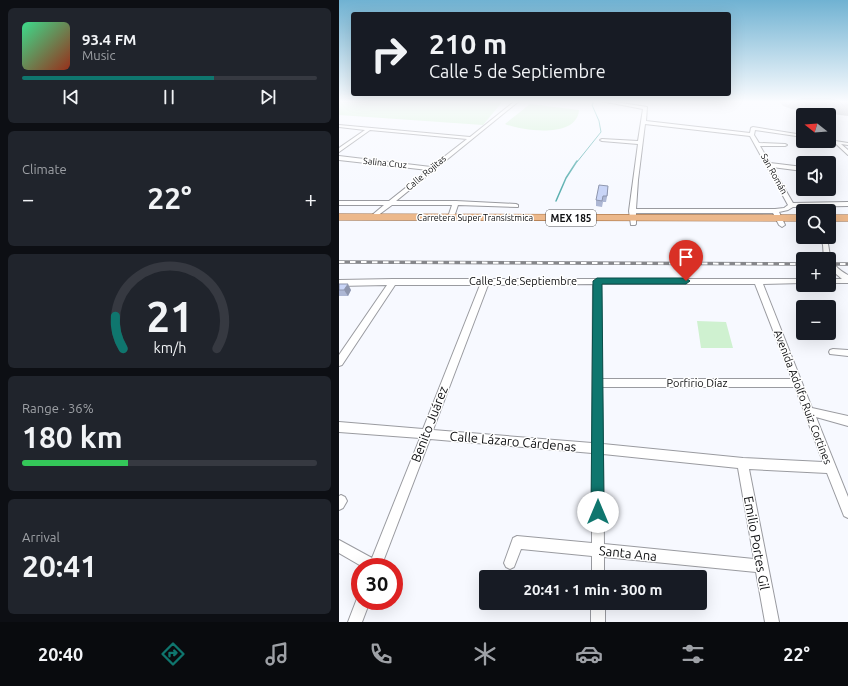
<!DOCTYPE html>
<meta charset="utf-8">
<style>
:root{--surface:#171b24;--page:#20242c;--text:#f1f3f6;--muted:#9ea1a6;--line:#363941;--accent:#0f766e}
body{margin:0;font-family:Ubuntu,sans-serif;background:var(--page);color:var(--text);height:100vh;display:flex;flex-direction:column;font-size:15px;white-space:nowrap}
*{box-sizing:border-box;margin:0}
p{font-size:13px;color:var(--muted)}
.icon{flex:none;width:22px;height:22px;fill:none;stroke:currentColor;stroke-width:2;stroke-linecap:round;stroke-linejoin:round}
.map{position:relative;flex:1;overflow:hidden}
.sheet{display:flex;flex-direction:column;gap:8px;padding:8px;background:#0d0f14;width:339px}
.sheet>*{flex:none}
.top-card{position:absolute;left:12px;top:12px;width:380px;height:84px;border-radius:4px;box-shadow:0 4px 16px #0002;background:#171b24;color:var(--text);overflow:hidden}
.needle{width:26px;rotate:287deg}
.fabs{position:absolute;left:457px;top:108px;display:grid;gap:8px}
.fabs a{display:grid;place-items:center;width:40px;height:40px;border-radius:4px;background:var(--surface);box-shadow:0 4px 16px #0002;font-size:20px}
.speed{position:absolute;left:12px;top:558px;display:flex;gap:8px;font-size:20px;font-weight:700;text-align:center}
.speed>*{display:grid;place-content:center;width:52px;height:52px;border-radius:50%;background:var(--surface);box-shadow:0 4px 16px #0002;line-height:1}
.speed .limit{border:6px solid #d22;background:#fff;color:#111}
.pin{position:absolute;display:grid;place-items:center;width:34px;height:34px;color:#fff;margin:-41px -17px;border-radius:50% 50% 50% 0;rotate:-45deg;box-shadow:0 0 4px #0007}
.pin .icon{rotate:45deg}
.me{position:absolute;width:44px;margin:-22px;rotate:0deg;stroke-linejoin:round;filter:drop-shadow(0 0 3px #0008)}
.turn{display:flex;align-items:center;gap:14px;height:84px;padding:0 12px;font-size:18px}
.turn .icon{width:52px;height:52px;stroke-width:2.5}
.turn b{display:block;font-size:28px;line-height:34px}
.big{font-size:30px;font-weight:700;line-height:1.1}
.sheet .card{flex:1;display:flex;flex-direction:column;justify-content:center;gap:6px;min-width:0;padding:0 14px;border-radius:6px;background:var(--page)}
.sheet .dial{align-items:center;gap:0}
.dial svg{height:104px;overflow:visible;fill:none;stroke:var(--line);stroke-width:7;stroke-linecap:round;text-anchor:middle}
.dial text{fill:var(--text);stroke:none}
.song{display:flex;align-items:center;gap:12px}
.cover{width:48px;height:48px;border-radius:6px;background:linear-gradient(135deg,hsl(150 70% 55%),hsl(10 70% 35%))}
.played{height:4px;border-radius:2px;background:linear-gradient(90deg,var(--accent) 65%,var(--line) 65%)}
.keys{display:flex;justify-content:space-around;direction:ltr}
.heat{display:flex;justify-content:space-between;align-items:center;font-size:22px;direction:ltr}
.charge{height:6px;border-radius:3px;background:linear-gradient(90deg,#34c759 36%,var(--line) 0)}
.trip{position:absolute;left:140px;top:570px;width:228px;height:40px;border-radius:4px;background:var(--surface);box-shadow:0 4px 16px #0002;font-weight:700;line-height:40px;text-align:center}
.tab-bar{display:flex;height:64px;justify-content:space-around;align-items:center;background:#090b0e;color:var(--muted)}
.tab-bar .icon{width:28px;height:28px}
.tab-bar .active{color:var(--accent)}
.tab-bar b{font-size:18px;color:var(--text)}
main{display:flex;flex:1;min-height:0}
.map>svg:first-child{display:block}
.green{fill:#cff1d0}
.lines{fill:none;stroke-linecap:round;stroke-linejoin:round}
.stream-far1{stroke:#5cb0b0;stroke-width:1}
.stream{stroke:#5cb0b0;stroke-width:1.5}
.runway{fill:#bec0c5;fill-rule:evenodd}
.street-casing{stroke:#9a9ba0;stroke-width:2}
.primary-casing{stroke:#965e2e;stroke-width:1}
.street{fill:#fff;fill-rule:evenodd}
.primary{fill:#ecb88b;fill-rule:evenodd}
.rail-casing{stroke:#86878b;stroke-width:3.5}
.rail{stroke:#fff;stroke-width:2;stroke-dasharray:5.5;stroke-linecap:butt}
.wall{fill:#adb7d4}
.shaded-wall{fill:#8d95ad}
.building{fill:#c9d5f7;stroke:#8d95ad}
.route{fill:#0f766e;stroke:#0a4d48}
.labels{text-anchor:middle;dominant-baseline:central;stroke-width:3;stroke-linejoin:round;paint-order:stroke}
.far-street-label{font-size:9px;fill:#0e0f11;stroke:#fff}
.shield{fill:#fff;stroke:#565758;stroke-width:1}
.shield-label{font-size:10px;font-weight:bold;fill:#0e0f11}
.street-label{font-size:11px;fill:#0e0f11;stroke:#fff}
.near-street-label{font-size:13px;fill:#0e0f11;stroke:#fff}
</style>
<main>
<section class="sheet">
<div class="card">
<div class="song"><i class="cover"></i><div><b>93.4 FM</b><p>Music</p></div></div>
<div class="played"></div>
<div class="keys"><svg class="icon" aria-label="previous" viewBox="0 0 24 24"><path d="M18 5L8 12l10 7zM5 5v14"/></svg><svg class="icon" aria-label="pause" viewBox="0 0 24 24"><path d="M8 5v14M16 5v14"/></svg><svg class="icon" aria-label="next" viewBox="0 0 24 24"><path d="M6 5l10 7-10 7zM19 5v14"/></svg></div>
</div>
<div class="card"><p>Climate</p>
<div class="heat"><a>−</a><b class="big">22°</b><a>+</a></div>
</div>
<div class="card dial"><svg viewBox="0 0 100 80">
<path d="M14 69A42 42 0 1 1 86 69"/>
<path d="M14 69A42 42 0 0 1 8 44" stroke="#0f766e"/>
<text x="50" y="56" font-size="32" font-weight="700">21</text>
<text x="50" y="72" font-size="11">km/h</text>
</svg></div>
<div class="card"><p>Range · 36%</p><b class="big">180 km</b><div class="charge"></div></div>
<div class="card"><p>Arrival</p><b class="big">20:41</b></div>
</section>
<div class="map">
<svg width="509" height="622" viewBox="0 0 509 622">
<rect width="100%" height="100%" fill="#f7f9ff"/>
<path class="green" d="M 0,101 L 164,101 L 144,125 L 0,115 Z
M 191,104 L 240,110 C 238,139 183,131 166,124 Z
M 358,321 L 387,322 L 394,348 L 362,348 Z"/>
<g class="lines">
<path class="stream-far1" d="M 238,162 L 262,132 L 260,121 L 253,105 L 255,101"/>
<path class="stream" d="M 217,201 L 227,178 L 238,161"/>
<path class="runway" d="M 440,101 L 509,101 L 509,116 L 453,109 L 444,106 Z"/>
<g class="street-casing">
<path id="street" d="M 176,101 L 180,101 L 57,201 L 117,201 L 177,204 L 179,205 L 179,207 L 119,205 L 115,217 L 112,219 L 109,217 L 113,205 L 53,205 L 34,219 L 32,218 L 32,216 L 45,205 L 0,205 L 0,201 L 50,201 L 89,170 L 0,160 L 0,156 L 92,167 L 128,139 L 31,130 L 0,152 L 0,148 L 26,130 L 0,127 L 0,125 L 131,137 Z
M 262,101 L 270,101 L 308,107 L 307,121 L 411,133 L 412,128 L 414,127 L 464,135 L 464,137 L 416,130 L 415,135 L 420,143 L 446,144 L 448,145 L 446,146 L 421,146 L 431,163 L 464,167 L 464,171 L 433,167 L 454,203 L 509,202 L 509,206 L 454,207 L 449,210 L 440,212 L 446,225 L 443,227 L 440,225 L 434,213 L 297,213 L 297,224 L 296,225 L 292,225 L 290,211 L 299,144 L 263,141 L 261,140 L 263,139 L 299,141 L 304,109 ZM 306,124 L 411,136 L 449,205 L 445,208 L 436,209 L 297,209 L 299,180 Z
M 490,140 L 509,143 L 509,145 L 502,144 L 509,150 L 509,155 L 496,143 L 488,142 L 488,141 L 490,141 Z
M 481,237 L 487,237 C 490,244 490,254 492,259 C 495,266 503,272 509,275 L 509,283 L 490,283 L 490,279 L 503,279 C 496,273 490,269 490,259 L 485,259 L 484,245 Z
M 54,279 L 464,279 L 464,283 L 424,284 L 473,408 L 509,416 L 509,426 L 477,417 L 509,497 L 509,518 L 505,516 L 488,473 L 410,469 L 440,622 L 426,622 L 417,572 L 265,557 L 265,577 L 253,577 L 253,556 L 182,549 L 175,567 L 171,569 L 167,567 L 165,563 L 174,538 L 178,536 L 253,543 L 253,453 L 91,439 L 42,567 L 24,567 L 0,553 L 0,540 L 33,558 L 81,438 L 0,432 L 0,422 L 84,429 L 141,285 L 56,285 L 3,365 L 0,366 L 0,355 L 48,285 L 0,286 L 0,280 ZM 254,284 L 253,443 L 94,430 L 149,285 ZM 262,284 L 416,284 L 453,379 L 263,379 ZM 263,387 L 456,387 L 484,462 L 404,458 L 264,444 ZM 264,454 L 399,468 L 415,559 L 265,544 Z
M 494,349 L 509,350 L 509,356 L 491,354 L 490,352 L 491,350 Z
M 2,495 L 6,497 L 8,501 L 4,508 L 0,510 L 0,496 Z
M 19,596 L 21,596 L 21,601 L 31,601 L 23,622 L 9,622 Z
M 252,603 L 266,603 L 266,622 L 252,622 Z"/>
</g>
<g class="primary-casing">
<path id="primary" d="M 0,214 L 464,215 L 464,221 L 0,220 Z
M 490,215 L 509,215 L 509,221 L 490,221 Z"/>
</g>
<use href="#street" class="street"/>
<use href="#primary" class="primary"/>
<g class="rail-casing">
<path id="rail" d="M 0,262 L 464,264
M 490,264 L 509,264"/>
</g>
<use href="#rail" class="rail"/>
</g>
<path class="wall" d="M 269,186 L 269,192 L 267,202 L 264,202 L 263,207 L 257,206 L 257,200 Z
M 0,284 L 12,290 L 9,296 L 0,296 Z"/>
<path class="shaded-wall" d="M 9,284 L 12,290 L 9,296 L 5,290 Z"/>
<path class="building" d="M 260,185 L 269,186 L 268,196 L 264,196 L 263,201 L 257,200 Z
M 0,284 L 9,284 L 5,290 L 0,290 Z"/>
<linearGradient id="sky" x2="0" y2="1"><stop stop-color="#70b2d2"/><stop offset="0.54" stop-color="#fbfcff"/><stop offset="1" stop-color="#fbfcff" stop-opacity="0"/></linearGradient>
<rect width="509" height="188" fill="url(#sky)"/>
<path class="route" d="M 258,278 L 347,278 L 351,281 L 347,284 L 263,284 L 265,512 L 264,516 L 259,518 L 254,516 L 252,512 L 254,281 Z"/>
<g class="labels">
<g class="far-street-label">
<text transform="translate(46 163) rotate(6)">Salina Cruz</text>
<text transform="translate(87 173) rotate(-40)">Calle Rojitas</text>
<text transform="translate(435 174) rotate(61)">San Román</text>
<text x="136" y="218">Carretera Super Transístmica</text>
</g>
<rect class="shield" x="207" y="210" width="50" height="16" rx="3"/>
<g class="shield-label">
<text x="232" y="218">MEX 185</text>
</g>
<g class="street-label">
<text x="184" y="281">Calle 5 de Septiembre</text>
<text x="358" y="383">Porfirio Díaz</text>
<text transform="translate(464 397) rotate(69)">Avenida Adolfo Ruiz Cortines</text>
</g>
<g class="near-street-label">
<text transform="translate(90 424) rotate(-69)">Benito Juárez</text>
<text transform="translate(174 441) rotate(5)">Calle Lázaro Cárdenas</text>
<text transform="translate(418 543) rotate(80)">Emilio Portes Gil</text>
<text transform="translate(289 553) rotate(6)">Santa Ana</text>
</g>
</g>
</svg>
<div class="fabs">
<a><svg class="needle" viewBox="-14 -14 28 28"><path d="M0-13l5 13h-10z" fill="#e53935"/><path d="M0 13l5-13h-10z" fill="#9ea1a6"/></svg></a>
<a><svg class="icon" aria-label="sound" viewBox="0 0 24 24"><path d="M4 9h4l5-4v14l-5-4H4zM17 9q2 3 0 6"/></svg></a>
<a><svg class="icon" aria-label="search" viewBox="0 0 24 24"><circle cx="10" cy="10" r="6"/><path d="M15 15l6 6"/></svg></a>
<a>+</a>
<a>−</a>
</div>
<div class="speed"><div class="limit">30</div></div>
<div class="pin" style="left:347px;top:281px;background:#d93025"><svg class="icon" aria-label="arrive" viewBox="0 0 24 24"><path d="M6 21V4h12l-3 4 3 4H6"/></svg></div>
<svg class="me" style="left:259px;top:512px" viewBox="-20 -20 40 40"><circle r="19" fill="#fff"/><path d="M0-13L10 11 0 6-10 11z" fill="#0f766e"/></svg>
<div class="trip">20:41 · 1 min · 300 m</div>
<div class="top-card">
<div class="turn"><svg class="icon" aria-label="right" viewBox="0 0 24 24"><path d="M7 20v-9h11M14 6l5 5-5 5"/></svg><div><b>210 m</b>Calle 5 de Septiembre</div></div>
</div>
</div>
</main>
<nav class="tab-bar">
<b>20:40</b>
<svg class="icon active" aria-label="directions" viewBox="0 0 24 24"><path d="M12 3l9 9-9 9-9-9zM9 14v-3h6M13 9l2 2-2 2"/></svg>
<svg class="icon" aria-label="music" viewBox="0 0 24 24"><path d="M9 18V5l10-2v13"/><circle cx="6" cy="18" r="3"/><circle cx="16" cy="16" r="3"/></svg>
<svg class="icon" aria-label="phone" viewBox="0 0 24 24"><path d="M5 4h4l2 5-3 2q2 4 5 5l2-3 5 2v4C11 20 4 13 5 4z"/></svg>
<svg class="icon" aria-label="climate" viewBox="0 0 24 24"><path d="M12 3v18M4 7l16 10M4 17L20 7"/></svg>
<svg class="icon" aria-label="car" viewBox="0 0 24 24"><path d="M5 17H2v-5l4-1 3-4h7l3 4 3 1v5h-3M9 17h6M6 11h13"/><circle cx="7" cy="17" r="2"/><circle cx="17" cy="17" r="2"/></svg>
<svg class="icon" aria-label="filters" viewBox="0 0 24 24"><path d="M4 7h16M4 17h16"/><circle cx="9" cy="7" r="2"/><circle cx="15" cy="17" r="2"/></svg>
<b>22°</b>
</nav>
